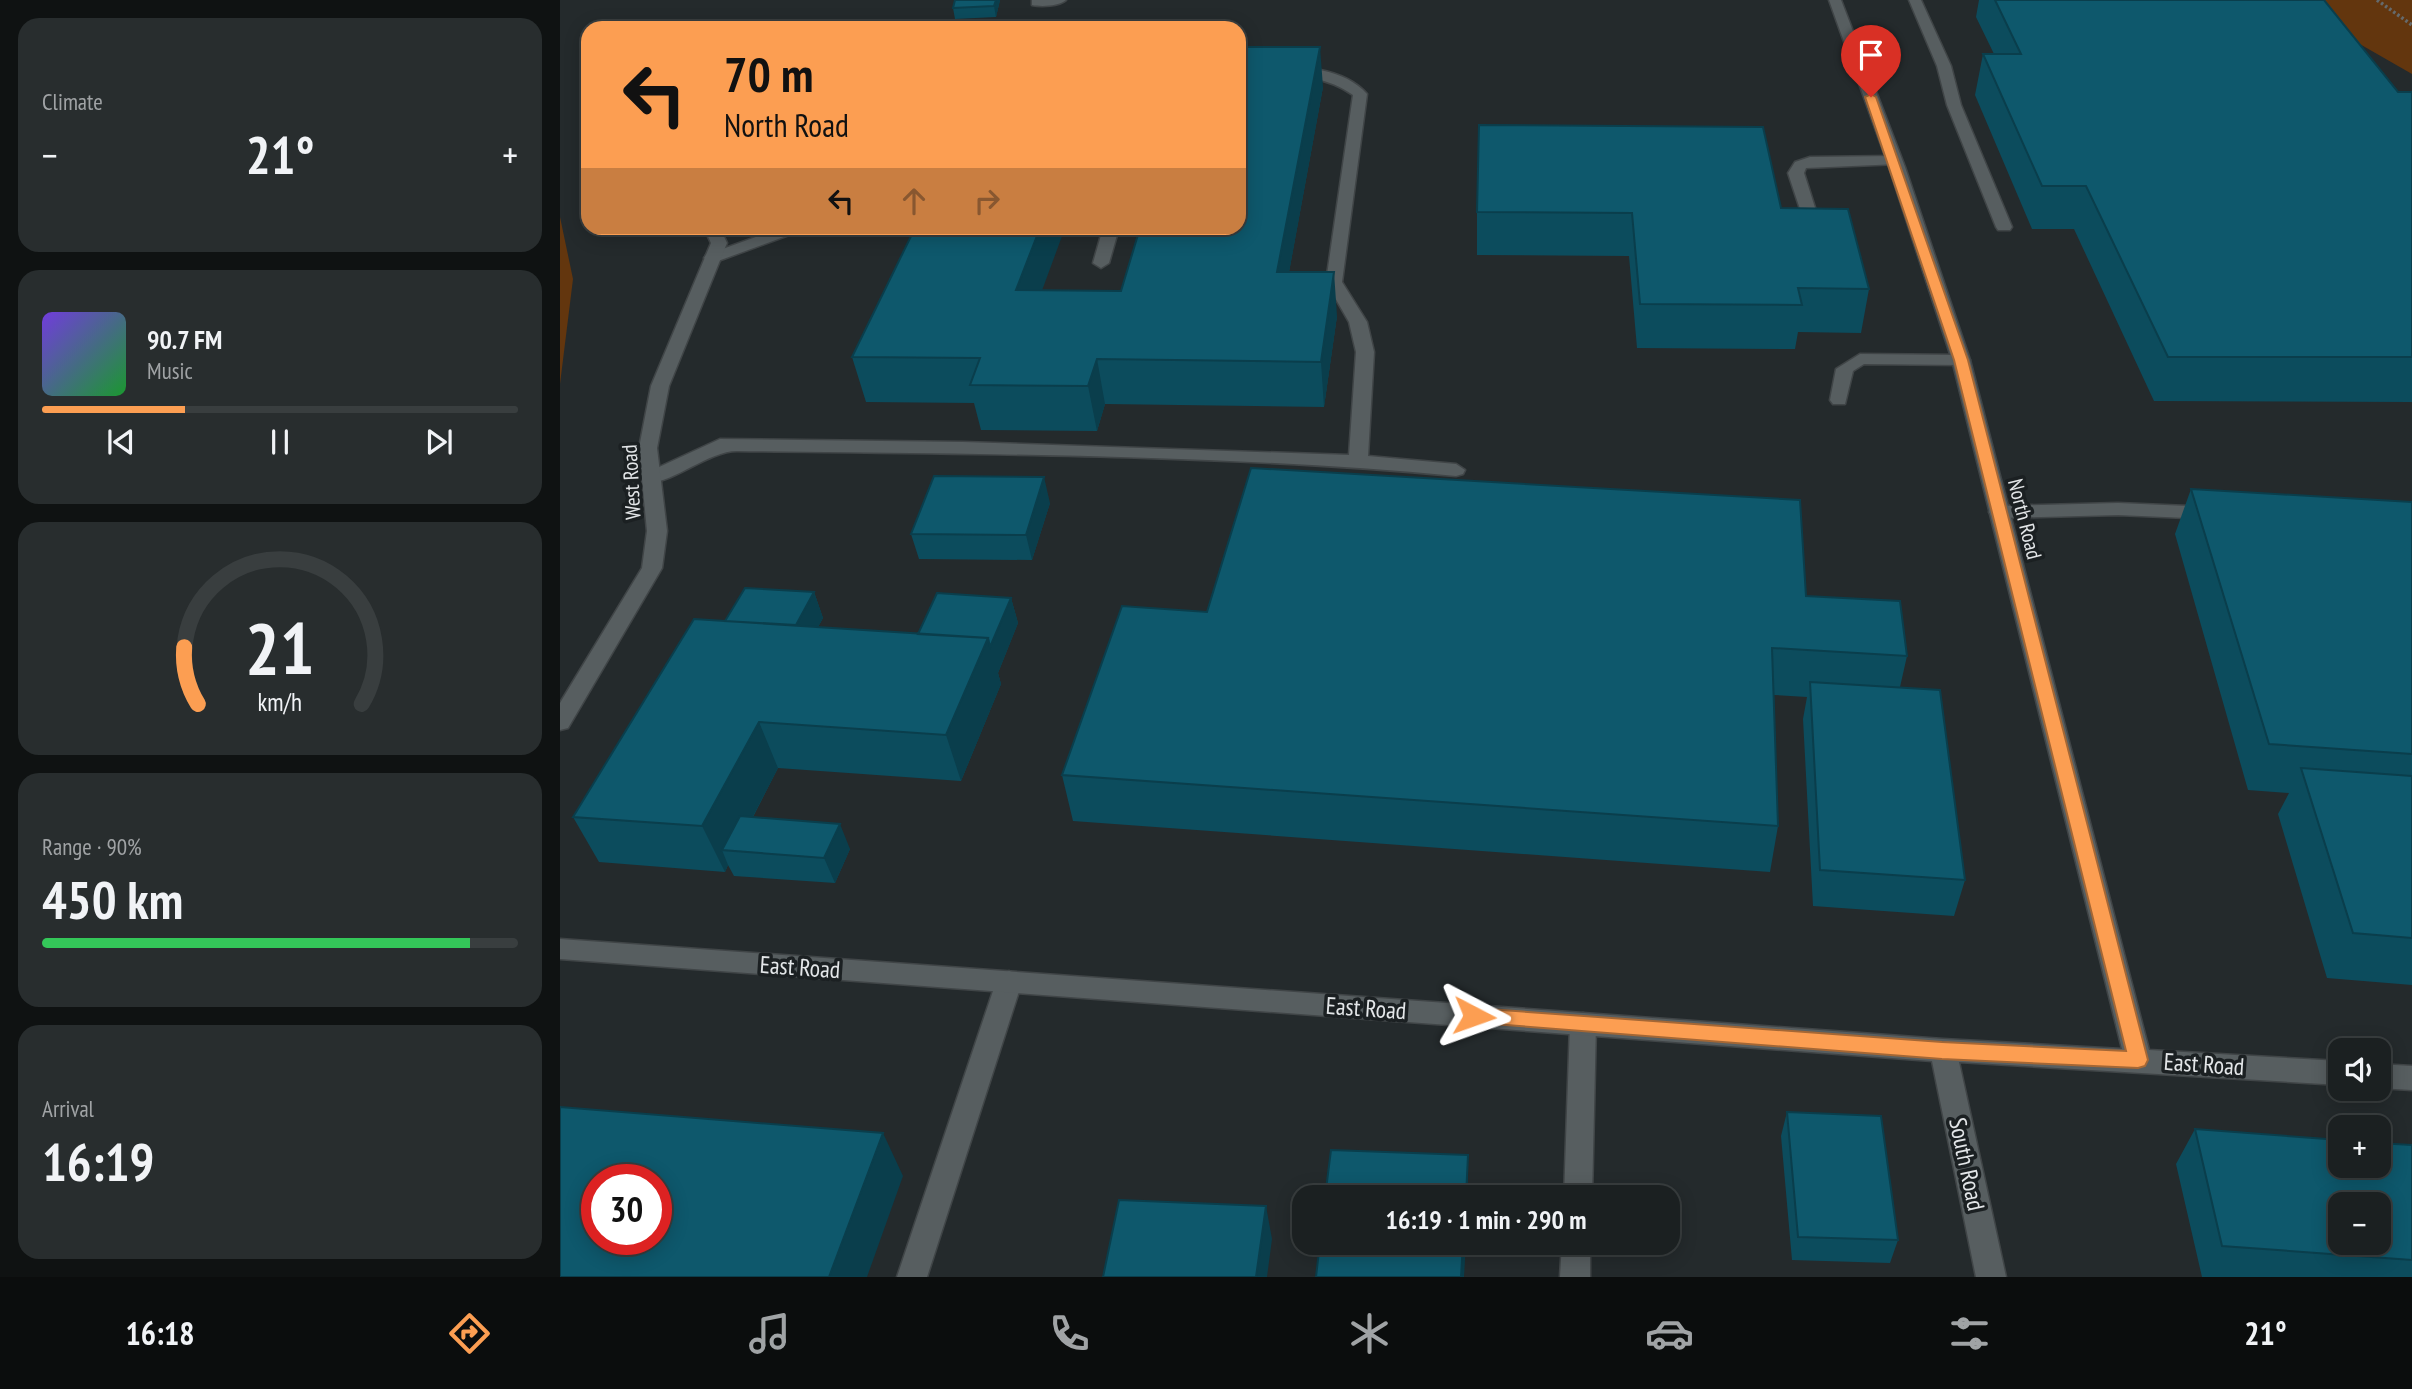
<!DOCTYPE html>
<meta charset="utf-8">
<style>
:root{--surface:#1b2021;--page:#282d2e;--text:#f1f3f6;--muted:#a0a3a5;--line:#393e3f;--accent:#fc9e52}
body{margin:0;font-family:"PT Sans Narrow",sans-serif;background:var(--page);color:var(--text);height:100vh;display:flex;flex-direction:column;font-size:26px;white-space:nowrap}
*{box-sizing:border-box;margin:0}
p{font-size:23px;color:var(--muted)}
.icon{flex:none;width:38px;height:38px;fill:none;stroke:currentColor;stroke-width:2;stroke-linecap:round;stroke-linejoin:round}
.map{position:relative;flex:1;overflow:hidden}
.drawer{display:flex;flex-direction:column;gap:18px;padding:18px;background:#0f1212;width:560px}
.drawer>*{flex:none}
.hud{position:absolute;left:21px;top:21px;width:665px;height:214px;border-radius:21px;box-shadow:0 4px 18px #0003,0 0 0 2px var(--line);background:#fc9e52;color:#111;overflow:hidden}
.tools{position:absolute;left:1768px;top:1038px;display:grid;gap:14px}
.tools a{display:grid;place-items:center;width:63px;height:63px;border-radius:14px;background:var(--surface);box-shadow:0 4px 18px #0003,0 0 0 2px var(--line);font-size:35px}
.speed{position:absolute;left:21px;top:1164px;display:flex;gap:14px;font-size:35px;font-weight:700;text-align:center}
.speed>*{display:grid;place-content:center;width:91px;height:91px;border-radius:50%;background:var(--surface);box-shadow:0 4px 18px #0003,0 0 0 2px var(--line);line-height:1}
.speed .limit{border:10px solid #d22;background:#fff;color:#111}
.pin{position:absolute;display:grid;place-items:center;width:60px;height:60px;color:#fff;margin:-72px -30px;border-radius:50% 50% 50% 0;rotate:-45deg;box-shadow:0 0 7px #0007}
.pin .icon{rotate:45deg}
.me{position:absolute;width:77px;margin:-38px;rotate:94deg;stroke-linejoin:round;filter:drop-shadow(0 0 5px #0008)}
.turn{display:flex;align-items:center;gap:24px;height:147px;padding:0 28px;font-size:32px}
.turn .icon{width:91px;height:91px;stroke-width:2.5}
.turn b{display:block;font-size:49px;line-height:60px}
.lanes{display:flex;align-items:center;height:66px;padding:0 28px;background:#0003;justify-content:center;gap:35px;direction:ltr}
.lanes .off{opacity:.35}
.big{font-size:52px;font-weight:700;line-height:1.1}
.drawer .card{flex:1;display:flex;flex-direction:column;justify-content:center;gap:10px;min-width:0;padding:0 24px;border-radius:21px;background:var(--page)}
.drawer .dial{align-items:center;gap:0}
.dial svg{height:182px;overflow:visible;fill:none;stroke:var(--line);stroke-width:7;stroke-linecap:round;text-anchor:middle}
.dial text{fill:var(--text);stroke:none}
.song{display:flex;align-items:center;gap:21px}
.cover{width:84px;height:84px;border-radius:10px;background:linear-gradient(135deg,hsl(260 70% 55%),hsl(130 70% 35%))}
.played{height:7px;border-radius:4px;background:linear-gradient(90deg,var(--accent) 30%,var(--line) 30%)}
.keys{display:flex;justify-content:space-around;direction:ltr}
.heat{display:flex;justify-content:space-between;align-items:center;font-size:38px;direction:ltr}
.charge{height:10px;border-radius:5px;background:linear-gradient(90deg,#34c759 90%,var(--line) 0)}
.trip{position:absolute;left:732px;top:1185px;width:388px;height:70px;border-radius:21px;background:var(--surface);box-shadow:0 4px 18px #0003,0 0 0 2px var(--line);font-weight:700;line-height:70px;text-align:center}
.tabs{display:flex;height:112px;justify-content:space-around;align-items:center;background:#0b0d0d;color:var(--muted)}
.tabs .icon{width:49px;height:49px}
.tabs .selected{color:var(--accent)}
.tabs b{font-size:32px;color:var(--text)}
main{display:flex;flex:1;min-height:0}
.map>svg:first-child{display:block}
.green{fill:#63360e}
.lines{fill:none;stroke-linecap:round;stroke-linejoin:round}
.lane-casing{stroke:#404547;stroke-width:3}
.street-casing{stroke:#404547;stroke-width:3}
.path{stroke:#656a6c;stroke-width:3.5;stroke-dasharray:2.5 2.5;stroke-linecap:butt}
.lane{fill:#575e60;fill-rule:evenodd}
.street{fill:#575e60;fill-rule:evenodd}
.wall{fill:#0c4c5d}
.shaded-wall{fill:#0a3e4c}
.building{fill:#0e586c;stroke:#0a3e4c;stroke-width:2;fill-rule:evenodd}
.route{fill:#fc9e52;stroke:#a46735;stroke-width:2}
.labels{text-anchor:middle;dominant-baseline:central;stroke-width:7;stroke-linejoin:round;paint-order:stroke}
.street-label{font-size:21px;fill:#e3e6e8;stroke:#1b2022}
.near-street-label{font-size:24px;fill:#e3e6e8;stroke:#1b2022}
</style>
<main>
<section class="drawer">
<div class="card"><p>Climate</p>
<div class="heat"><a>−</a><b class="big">21°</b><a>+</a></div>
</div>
<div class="card">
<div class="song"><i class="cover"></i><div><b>90.7 FM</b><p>Music</p></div></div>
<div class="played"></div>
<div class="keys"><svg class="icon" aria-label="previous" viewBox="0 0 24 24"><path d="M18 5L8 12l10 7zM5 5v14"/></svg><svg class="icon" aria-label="pause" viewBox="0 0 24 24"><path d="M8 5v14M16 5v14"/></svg><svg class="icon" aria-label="next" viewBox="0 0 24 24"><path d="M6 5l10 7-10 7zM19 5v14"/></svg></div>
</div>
<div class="card dial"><svg viewBox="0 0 100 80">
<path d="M14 69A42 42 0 1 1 86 69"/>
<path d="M14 69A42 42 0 0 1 8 44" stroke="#fc9e52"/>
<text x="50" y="56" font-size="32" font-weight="700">21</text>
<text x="50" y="72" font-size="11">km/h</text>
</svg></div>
<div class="card"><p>Range · 90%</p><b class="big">450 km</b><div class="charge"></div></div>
<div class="card"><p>Arrival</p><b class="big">16:19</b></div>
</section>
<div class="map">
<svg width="1852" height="1277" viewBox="0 0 1852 1277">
<rect width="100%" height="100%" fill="#242a2c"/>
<path class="green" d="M 1723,0 L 1852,0 L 1852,74 Z
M 0,217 L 13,279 L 0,384 Z"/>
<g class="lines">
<g class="lane-casing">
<path id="lane" d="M 472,0 L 506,0 C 499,6 482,7 472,5 Z
M 1349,0 L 1361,0 L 1391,66 L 1401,105 L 1452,227 L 1450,230 L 1438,230 L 1436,227 L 1387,105 L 1377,66 Z
M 679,65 C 719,67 778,61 807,94 L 782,282 L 807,322 L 814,352 L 808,456 L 896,464 L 905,470 L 903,474 L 896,476 C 659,454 415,454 177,451 C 147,451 107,488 84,482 L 82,478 L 84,474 L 160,439 L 403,442 L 789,455 L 796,352 L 789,322 L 766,282 L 793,95 C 761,72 718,75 679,73 Z
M 1334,156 L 1342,161 L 1339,164 L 1246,168 L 1244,173 L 1264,236 L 1256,241 L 1250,239 L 1228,173 L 1235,162 L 1250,157 Z
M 221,228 L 242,228 L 240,231 L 158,261 L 152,263 L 144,258 L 146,255 Z
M 543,228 L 559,228 L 549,263 L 541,268 L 533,263 Z
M 1300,354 L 1401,355 L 1410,360 L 1401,365 L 1304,364 L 1293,371 L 1285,404 L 1273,404 L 1270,400 L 1276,369 Z
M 1558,503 L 1651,507 L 1658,509 L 1661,513 L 1658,517 L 1651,519 L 1558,515 L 1439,518 L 1432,516 L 1429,512 L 1432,508 L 1439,506 Z
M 449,971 L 458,975 L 462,982 L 367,1277 L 337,1277 L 436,982 L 440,975 Z
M 1023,1013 L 1032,1016 L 1036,1024 L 1032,1197 L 1004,1197 L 1010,1024 L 1014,1016 Z
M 1002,1242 L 1030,1242 L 1030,1277 L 1000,1277 Z"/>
</g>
<g class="street-casing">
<path id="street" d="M 1269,0 L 1281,0 L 1345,167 L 1410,360 L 1589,1050 L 1780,1061 L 1780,1085 L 1399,1062 L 1446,1277 L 1416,1277 L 1372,1061 L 0,959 L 0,939 L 1383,1039 L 1562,1049 L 1392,360 L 1329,167 Z
M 144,228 L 160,228 L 167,243 L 109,386 L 97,448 L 107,531 L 102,568 L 8,728 L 0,730 L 0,703 L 82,568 L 87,531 L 79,448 L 91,386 L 151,243 Z
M 1818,1064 L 1852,1066 L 1852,1090 L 1818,1088 Z"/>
</g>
<path class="path" d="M 1817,0 L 1852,25"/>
<use href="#lane" class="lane"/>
<use href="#street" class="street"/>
</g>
<path class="wall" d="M 440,0 L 436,17 L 395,19 L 393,8 Z
M 1419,0 L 1764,0 L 1838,92 L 1852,92 L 1852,402 L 1594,401 L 1514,229 L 1472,229 L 1415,95 L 1423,54 L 1434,54 L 1416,17 Z
M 763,87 L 729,272 L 777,316 L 764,407 L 545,404 L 537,431 L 421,430 L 414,403 L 306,402 L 292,357 L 482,290 L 561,291 Z
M 1221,208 L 1309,289 L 1301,333 L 1238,332 L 1235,349 L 1077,348 L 1069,256 L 917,255 L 917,212 Z
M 1631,489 L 1852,502 L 1852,985 L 1767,978 L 1718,814 L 1729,793 L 1688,790 L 1615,534 Z
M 490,503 L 472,560 L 359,559 L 351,534 Z
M 254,592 L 263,618 L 258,627 L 358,634 L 451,598 L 458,623 L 438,673 L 441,684 L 401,781 L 218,768 L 193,817 L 290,849 L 275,883 L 174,876 L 168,865 L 165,872 L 39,862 L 13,817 L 165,621 Z
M 1246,596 L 1347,656 L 1340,687 L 1405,880 L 1394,916 L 1253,906 L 1243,719 L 1247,697 L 1214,695 L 1218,826 L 1210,872 L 513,821 L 502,775 L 647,612 Z
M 1227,1112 L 1338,1240 L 1330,1263 L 1232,1260 L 1221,1136 Z
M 1635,1129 L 1852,1145 L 1852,1277 L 1642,1277 L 1616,1164 Z"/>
<path class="shaded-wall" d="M 436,0 L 440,0 L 436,17 L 434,6 Z
M 760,47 L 763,87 L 721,316 L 717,272 Z
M 480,228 L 505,228 L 466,334 L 456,290 Z
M 774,272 L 777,316 L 764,407 L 761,362 Z
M 537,359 L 545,404 L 537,431 L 528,386 Z
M 484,477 L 490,503 L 472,560 L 466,535 Z
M 254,592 L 263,618 L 240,660 L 231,635 Z
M 451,598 L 458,623 L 438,673 L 441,684 L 401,781 L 386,735 L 428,638 Z
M 199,722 L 218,768 L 175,851 L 162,850 L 168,865 L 165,872 L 142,826 Z
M 280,824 L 290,849 L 275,883 L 264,858 Z
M 323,1133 L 343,1176 L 307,1277 L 269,1277 Z
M 908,1155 L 908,1197 L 906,1197 Z
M 706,1206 L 712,1239 L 707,1277 L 696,1277 Z
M 903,1242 L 906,1242 L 904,1277 L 901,1277 Z"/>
<path class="building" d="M 395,0 L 436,0 L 434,6 L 393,8 Z
M 1435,0 L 1764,0 L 1838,92 L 1852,92 L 1852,357 L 1608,357 L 1526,186 L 1482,186 L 1423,54 L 1461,54 Z
M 208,26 L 312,27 L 311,28 L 207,28 Z
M 679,47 L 760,47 L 717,272 L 774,272 L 761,362 L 537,359 L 528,386 L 410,385 L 420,358 L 292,357 L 355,228 L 480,228 L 456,290 L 561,291 L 580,228 L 679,228 Z
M 919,125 L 1203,127 L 1221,208 L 1288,209 L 1309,289 L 1238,288 L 1242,305 L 1080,304 L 1072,213 L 917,212 Z
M 691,468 L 1240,500 L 1246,596 L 1340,601 L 1347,656 L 1212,648 L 1218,826 L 502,775 L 562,606 L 647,612 Z
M 374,476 L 484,477 L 466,535 L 351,534 Z
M 1631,489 L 1852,502 L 1852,754 L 1709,744 Z
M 185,588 L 254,592 L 236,625 L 165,621 Z
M 377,593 L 451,598 L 430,647 L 428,638 L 358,634 Z
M 134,619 L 428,638 L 386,735 L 199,722 L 142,826 L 13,817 Z
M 1250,682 L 1380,690 L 1405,880 L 1260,870 Z
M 1741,768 L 1852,776 L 1852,938 L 1793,933 Z
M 180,816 L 280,824 L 264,858 L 162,850 Z
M 0,1107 L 323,1133 L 269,1277 L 0,1277 ZM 37,1180 L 96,1180 L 96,1239 L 37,1239 Z
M 1227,1112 L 1321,1116 L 1338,1240 L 1238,1237 Z
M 1635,1129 L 1780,1140 L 1780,1166 L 1818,1166 L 1818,1143 L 1852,1145 L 1852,1260 L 1662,1246 ZM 1780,1204 L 1818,1204 L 1818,1242 L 1780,1242 Z
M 771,1150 L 908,1155 L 906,1197 L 765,1197 Z
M 559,1200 L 706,1206 L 696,1277 L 543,1277 Z
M 760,1242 L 903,1242 L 901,1277 L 756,1277 Z"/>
<path class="route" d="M 1311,94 L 1316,97 L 1408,360 L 1588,1060 L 1585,1066 L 1578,1068 L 1382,1059 L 907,1022 L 904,1016 L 907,1010 L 914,1008 L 1382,1042 L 1566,1051 L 1394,360 L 1305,97 Z"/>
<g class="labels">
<g class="street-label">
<text transform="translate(71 482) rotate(-93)">West Road</text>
<text transform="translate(1465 519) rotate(76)">North Road</text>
</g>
<g class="near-street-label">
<text transform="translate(240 967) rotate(4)">East Road</text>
<text transform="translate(806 1008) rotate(4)">East Road</text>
<text transform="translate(1644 1064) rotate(4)">East Road</text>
<text transform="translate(1407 1164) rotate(78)">South Road</text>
</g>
</g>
</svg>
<div class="tools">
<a><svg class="icon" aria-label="sound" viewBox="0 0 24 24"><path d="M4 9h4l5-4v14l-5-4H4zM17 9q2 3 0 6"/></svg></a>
<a>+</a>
<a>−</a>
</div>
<div class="speed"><div class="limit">30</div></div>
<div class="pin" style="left:1311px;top:97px;background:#d93025"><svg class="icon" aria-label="arrive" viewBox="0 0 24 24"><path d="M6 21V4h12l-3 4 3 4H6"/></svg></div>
<svg class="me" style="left:914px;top:1016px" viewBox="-20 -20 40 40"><path d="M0-17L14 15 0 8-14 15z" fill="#fc9e52" stroke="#fff" stroke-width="4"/></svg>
<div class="trip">16:19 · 1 min · 290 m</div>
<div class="hud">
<div class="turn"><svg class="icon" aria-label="left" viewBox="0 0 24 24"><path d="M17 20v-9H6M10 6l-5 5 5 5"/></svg><div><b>70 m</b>North Road</div></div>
<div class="lanes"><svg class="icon" aria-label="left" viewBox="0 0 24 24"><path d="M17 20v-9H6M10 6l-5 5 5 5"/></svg><svg class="icon off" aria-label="ahead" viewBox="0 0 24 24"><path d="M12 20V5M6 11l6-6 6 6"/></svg><svg class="icon off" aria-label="right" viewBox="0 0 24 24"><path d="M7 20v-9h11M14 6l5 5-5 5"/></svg></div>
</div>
</div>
</main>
<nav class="tabs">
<b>16:18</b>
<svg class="icon selected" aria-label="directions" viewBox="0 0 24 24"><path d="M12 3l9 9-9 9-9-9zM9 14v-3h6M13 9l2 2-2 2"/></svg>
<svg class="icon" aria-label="music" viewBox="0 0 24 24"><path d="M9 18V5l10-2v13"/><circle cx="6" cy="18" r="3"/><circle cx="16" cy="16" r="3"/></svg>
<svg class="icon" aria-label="phone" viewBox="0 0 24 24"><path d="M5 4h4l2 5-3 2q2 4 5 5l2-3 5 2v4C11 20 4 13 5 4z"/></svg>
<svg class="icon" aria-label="climate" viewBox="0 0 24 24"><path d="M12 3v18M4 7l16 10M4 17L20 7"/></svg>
<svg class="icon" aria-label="car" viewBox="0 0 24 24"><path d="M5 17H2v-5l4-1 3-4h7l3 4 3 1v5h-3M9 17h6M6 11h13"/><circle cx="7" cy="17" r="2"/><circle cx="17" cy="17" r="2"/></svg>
<svg class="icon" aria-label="filters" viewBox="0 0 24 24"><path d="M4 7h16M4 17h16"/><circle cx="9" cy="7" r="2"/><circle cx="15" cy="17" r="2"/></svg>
<b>21°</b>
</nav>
